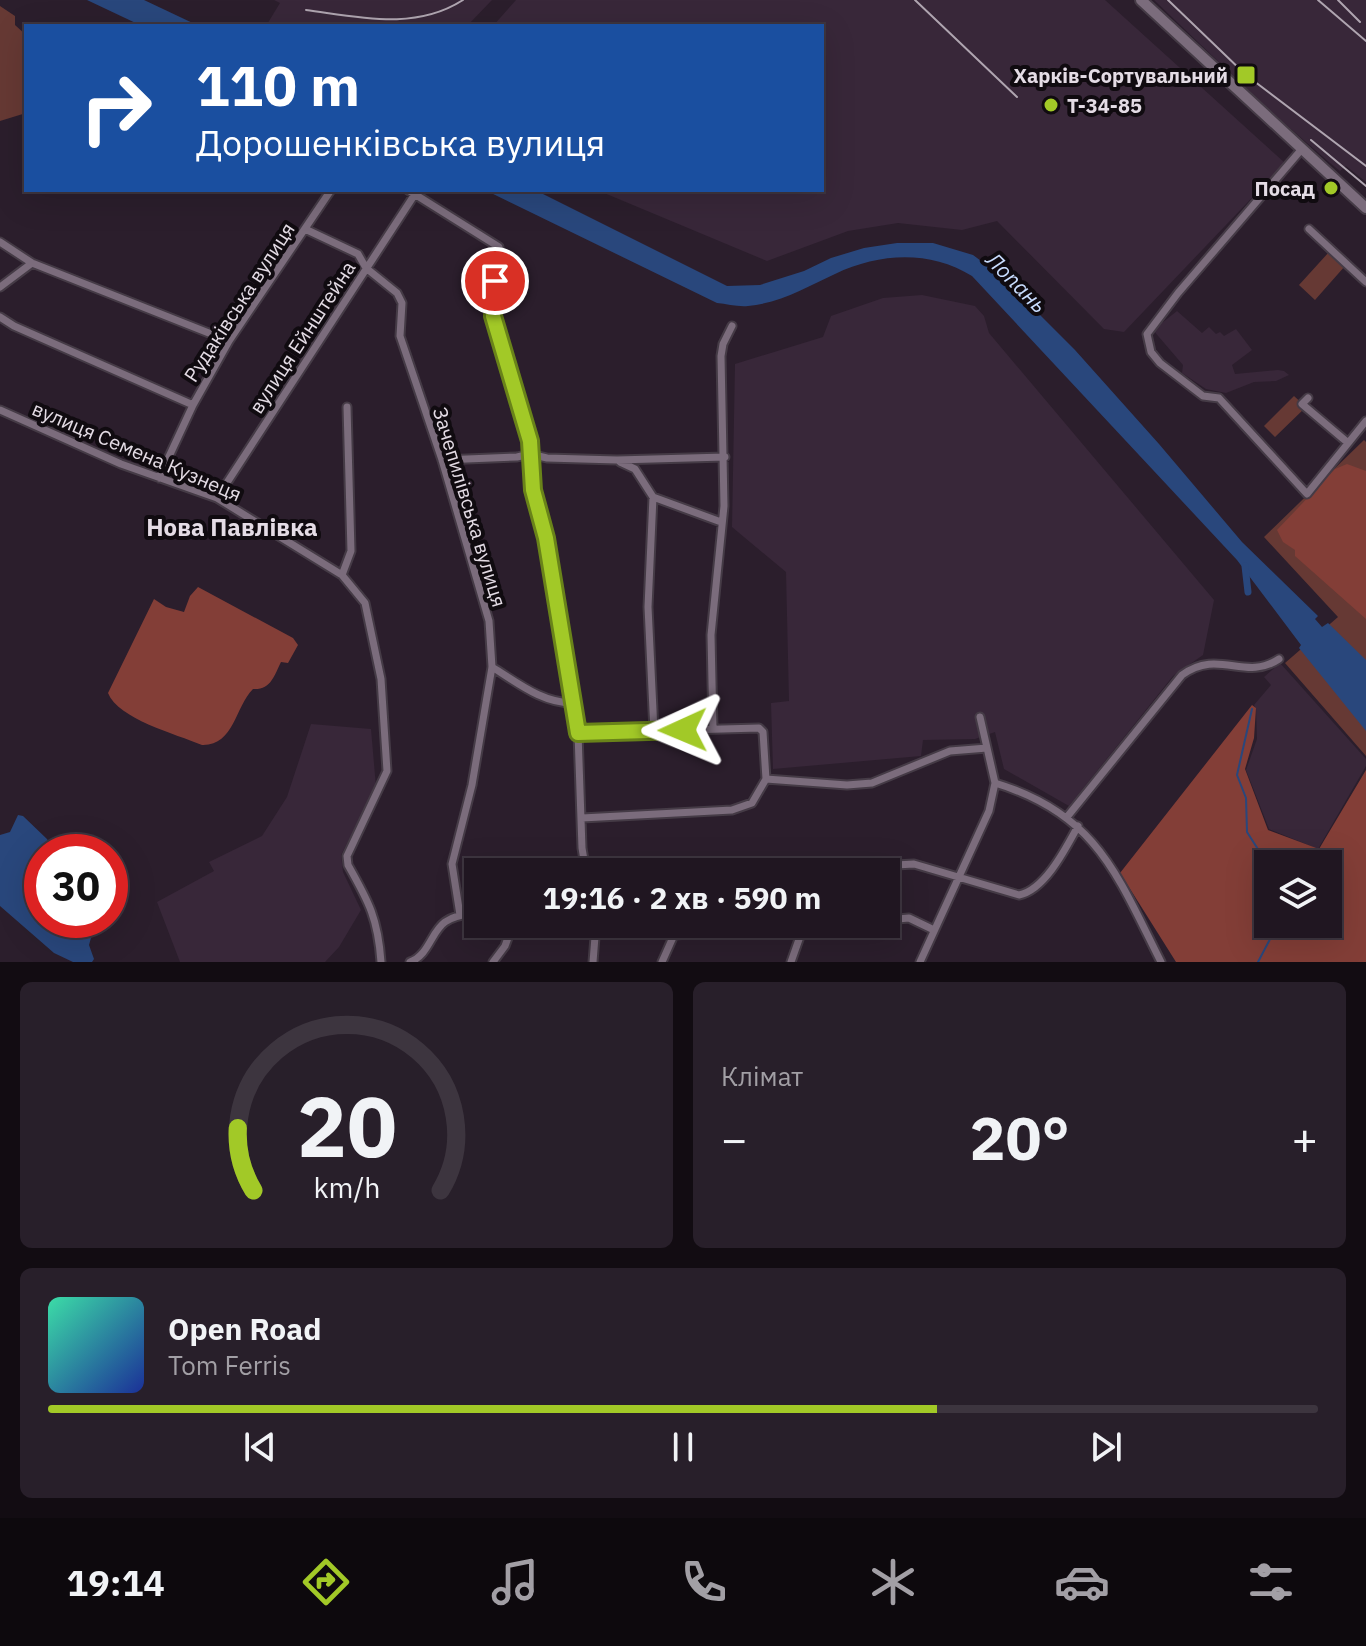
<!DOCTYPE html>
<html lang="uk">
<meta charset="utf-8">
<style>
:root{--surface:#201621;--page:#281f2a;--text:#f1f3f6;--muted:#a29fa5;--line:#3d353f;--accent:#a2c927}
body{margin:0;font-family:"IBM Plex Sans",sans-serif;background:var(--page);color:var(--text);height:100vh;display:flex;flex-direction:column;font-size:30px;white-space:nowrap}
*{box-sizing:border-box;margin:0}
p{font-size:26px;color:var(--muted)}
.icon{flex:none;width:44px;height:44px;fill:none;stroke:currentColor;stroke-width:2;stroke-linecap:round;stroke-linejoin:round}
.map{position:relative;height:962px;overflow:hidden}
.details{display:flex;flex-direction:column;gap:20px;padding:20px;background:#120c12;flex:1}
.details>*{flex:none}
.banner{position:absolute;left:24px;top:24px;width:800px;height:168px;border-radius:0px;box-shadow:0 8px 32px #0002,0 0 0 2px var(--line);background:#1a4fa0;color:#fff;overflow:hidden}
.buttons{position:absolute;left:1254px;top:850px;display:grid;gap:16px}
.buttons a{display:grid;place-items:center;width:88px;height:88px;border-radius:0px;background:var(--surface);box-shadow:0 8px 32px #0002,0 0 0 2px var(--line);font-size:40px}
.speed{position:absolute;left:24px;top:834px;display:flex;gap:16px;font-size:40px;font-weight:700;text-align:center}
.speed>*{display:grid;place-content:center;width:104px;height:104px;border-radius:50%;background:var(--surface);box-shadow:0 8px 32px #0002,0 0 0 2px var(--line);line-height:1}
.speed .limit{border:12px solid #d22;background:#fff;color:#111}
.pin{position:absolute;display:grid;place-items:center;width:68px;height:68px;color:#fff;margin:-34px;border:4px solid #fff;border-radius:50%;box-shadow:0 2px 8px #0007}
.me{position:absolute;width:88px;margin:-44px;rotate:269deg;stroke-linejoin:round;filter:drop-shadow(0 0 6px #0008)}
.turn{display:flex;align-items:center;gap:28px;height:168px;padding:0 40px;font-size:36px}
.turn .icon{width:104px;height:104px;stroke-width:2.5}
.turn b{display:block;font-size:56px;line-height:68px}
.big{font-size:60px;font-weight:800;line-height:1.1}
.details .tile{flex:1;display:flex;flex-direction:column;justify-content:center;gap:12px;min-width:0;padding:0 28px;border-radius:12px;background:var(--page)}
.details .dial{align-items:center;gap:0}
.dial svg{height:208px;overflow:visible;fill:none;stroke:var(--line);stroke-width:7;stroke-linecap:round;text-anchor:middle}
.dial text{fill:var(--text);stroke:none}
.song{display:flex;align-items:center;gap:24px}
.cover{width:96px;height:96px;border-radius:12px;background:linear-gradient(135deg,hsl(160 70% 55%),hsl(230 70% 35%))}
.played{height:8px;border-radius:4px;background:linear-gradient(90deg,var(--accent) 70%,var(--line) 70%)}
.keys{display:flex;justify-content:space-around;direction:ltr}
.heat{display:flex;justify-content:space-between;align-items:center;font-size:44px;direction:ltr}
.details .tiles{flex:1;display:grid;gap:20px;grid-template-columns:1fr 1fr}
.tile:last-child{grid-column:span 2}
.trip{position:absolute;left:464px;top:858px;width:436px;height:80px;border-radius:0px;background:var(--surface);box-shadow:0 8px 32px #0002,0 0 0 2px var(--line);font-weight:800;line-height:80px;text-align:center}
.tabs{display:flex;height:128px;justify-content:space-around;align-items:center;background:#0d090d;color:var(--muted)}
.tabs .icon{width:56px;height:56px}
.tabs .selected{color:var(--accent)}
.tabs b{font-size:36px;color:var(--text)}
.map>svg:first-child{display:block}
.built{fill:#382739}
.green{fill:#663934}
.forest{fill:#833e37;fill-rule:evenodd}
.water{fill:#29477c}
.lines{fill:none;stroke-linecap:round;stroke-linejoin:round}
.stream{stroke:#29477c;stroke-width:2}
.canal{stroke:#29477c;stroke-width:7}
.street-casing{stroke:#453b46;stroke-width:11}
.secondary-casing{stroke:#453b46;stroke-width:14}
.street{stroke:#7b6c7c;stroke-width:7}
.secondary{stroke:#7b6c7c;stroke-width:10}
.rail{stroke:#afa5b0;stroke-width:2}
.route-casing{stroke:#698319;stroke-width:20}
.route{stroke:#a2c927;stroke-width:14}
.poi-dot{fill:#a2c927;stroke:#100b10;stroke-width:3}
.labels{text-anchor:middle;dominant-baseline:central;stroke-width:8;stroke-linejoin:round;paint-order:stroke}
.poi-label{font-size:20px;font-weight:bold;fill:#e4dce5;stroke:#100b10;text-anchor:end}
.street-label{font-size:20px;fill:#e4dce5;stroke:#100b10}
.water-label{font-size:22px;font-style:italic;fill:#c9ddfe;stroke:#100b10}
.quarter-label{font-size:24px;font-weight:bold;fill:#e4dce5;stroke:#100b10}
</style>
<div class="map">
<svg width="1366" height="962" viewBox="0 0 1366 962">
<rect width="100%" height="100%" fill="#2b1e2c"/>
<path class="built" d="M 274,0 L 492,0 L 467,26 L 266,26 L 280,3 Z
M 516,0 L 1105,0 L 1285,163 L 1124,332 L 1104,329 L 997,221 L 962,230 L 898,223 L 848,231 L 767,261 L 597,190 L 822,190 L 822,26 L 493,26 Z
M 1154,0 L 1366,0 L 1366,182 L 1346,166 L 1340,171 L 1330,163 L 1269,110 Z
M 922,295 L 975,306 L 984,316 L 989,333 L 1214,600 L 1203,655 L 1173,676 L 1069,806 L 1004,769 L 995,732 L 975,739 L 923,740 L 921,756 L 773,769 L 771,703 L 789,701 L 786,572 L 732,527 L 735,364 L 823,337 L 831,316 L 883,298 Z
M 1177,311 L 1202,333 L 1209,327 L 1216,334 L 1220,332 L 1224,336 L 1236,329 L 1252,350 L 1232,365 L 1235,374 L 1278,370 L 1284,371 L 1289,375 L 1276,381 L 1254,382 L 1226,393 L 1206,389 L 1182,373 L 1183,365 L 1153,330 Z
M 1280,663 L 1366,759 L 1366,766 L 1318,849 L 1269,829 L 1246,770 L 1257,739 L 1256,709 L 1254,705 L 1271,685 L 1264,677 Z
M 311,724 L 371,729 L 376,787 L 341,855 L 343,872 L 361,910 L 339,947 L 325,962 L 180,962 L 157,902 L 214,871 L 209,862 L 262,836 L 287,797 Z"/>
<path class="green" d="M 0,6 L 15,16 L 15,25 L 26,35 L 26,113 L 0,121 Z
M 1329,252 L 1345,266 L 1315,300 L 1299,285 Z
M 1294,396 L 1306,407 L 1275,437 L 1264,426 Z
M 1364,440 L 1366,442 L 1366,756 L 1285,663 L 1338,617 L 1264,537 Z"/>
<path class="forest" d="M 1347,464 L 1366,471 L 1366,619 L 1295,556 L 1295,550 L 1283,542 L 1277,530 L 1335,469 Z
M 198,587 L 293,638 L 298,645 L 288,663 L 281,662 C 274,676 271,690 253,689 C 235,707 234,746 202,745 C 176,734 118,719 108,693 L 154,599 L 166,607 L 184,612 L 190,596 Z
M 1252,705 L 1256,708 L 1254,738 L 1245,769 L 1268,830 L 1319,849 L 1366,770 L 1366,962 L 1176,962 L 1120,873 ZM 1268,864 L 1328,864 L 1328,924 L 1268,924 Z"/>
<path class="water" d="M 87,0 L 144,0 L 199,26 L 142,26 Z
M 485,190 L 535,190 L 727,286 L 760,285 L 804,271 L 831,258 L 864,248 L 897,243 L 933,243 L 973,255 L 1000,275 L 1075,350 L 1159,444 L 1242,542 L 1318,616 L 1315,619 L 1322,627 L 1328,623 L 1366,660 L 1366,731 L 1299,648 L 1301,645 L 1237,560 L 972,276 C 929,250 880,253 835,274 C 807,287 780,303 748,306 C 738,307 727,304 717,303 Z
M 18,815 L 23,816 L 47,839 L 54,852 L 42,852 L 42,920 L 96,920 L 89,945 L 94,959 L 92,962 L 73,962 L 54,953 L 0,906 L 0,835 L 10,832 Z"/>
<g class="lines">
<path class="stream" d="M 1252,709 L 1237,775 L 1246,798 L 1247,832 L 1268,865
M 1258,962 L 1278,924"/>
<path class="canal" d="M 1245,566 L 1248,592"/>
<g class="street-casing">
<path id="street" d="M 1301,150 L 1178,293 L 1147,334 L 1151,352 L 1160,363 L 1203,396 L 1219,398 L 1307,494 L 1366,421
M 408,190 L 499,247 L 493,316 L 530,441 L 533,490 L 546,538 L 578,733 L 582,848 L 586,872
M 305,229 L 358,254 L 366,268 L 397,293 L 402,303 L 400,336 L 442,460 L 489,621 L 492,667 L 472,785 L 452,864 L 460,915
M 1309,229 L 1366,282
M 0,242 L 32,263 L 229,341
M 0,287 L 32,263
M 0,317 L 14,326 L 193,405
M 1308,398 L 1302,404 L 1347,442
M 0,410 L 121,464 L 217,498 L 342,575 L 365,603 L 381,679 L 387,771 L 347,856 L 348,865 C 369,902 378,919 381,962
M 442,460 L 517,457 L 530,454 L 547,458 L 617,460 L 725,457
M 620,462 L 635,469 L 653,497 L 721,522
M 159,478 L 193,405 L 229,341 L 331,190
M 653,497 L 648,607 L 654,731
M 217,498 L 415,194
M 342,575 L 351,551 L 347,407
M 492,667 C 518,683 542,703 573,703
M 713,729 L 711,635 L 724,506 L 721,356 L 723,344 L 732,326
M 578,733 L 759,728 L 763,732 L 766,779
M 766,779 L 847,785 L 872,783 L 950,751 L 987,748
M 995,783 C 1097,814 1117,875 1161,962
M 1067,817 L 1182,675 C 1219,648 1245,682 1279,659
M 582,818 L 732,810 L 752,803 L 766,779
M 766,872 L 914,864 L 1019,895 C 1045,890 1066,848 1078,826
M 886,920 L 909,918 L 934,930
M 410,962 C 429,955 431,932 445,922 C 455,915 467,914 478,912
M 493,962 L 505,946 L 513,924
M 593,962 L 596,924
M 662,962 L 674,935 L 845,924
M 791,962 L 803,928
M 920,962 L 989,811 L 995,783 L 980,717"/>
</g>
<g class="secondary-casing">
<path id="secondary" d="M 1141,0 L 1366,208"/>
</g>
<use href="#street" class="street"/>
<use href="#secondary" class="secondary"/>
<path class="rail" d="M 915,0 L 1017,97
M 1168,0 L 1246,75 L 1366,166
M 1318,0 L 1366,41
M 1338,0 L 1360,22
M 306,10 C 359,17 415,31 463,0
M 1311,140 L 1366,186"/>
</g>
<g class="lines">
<g class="route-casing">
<path id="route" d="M 495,281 L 493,316 L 530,441 L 533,490 L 546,538 L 578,733 L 683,730"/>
</g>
<use href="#route" class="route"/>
</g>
<g class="poi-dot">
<rect x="1236" y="65" width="20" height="20" rx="4"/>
<circle cx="1051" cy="105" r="8"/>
<circle cx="1331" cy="188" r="8"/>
</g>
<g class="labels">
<g class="poi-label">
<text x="1228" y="75">Харків-Сортувальний</text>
<text x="1067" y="105" text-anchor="start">Т-34-85</text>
<text x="1315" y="188">Посад</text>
</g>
<g class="street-label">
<text transform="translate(239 302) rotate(-57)">Рудаківська вулиця</text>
<text transform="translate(302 337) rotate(-57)">вулиця Ейнштейна</text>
<text transform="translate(137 451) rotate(23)">вулиця Семена Кузнеця</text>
<text transform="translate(470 507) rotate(73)">Зачепилівська вулиця</text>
</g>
<g class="water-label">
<text transform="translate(1017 282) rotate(45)">Лопань</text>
</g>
<g class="quarter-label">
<text x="232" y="527">Нова Павлівка</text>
</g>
</g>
</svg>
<div class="buttons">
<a><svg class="icon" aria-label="layers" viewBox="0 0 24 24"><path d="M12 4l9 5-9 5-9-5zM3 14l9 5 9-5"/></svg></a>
</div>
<div class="speed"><div class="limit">30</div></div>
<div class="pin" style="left:495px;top:281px;background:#d93025"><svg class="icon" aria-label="arrive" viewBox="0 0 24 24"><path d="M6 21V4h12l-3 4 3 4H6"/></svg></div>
<svg class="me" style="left:683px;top:730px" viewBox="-20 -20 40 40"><path d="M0-17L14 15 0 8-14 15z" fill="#a2c927" stroke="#fff" stroke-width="4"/></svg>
<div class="trip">19:16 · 2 хв · 590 m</div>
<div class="banner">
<div class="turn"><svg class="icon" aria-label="right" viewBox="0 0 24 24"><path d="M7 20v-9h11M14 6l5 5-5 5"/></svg><div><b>110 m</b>Дорошенківська вулиця</div></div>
</div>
</div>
<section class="details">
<div class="tiles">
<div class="tile dial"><svg viewBox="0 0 100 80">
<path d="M14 69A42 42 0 1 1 86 69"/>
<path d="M14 69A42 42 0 0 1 8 45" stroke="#a2c927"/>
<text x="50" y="56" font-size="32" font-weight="700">20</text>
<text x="50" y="72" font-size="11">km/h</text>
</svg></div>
<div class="tile"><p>Клімат</p>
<div class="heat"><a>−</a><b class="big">20°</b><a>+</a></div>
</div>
<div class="tile">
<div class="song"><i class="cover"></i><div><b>Open Road</b><p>Tom Ferris</p></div></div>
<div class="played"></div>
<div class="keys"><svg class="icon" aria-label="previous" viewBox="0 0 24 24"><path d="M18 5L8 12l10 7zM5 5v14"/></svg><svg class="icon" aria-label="pause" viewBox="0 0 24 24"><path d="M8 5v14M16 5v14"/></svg><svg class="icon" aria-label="next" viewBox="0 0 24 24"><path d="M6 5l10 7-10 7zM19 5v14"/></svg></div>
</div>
</div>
</section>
<nav class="tabs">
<b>19:14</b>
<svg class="icon selected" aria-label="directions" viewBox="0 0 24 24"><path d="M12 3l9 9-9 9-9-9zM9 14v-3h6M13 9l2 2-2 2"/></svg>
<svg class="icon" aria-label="music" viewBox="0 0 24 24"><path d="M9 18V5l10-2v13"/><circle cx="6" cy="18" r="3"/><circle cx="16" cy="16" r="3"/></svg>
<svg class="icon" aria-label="phone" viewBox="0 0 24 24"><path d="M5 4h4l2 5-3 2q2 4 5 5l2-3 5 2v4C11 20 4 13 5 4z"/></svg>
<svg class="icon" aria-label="climate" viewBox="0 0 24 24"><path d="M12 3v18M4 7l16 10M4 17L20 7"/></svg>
<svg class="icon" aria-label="car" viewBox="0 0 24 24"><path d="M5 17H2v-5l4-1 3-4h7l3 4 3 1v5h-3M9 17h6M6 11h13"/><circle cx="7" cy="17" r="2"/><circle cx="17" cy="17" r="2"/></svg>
<svg class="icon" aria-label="filters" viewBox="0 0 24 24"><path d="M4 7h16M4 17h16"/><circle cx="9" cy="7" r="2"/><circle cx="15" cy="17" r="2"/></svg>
</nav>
